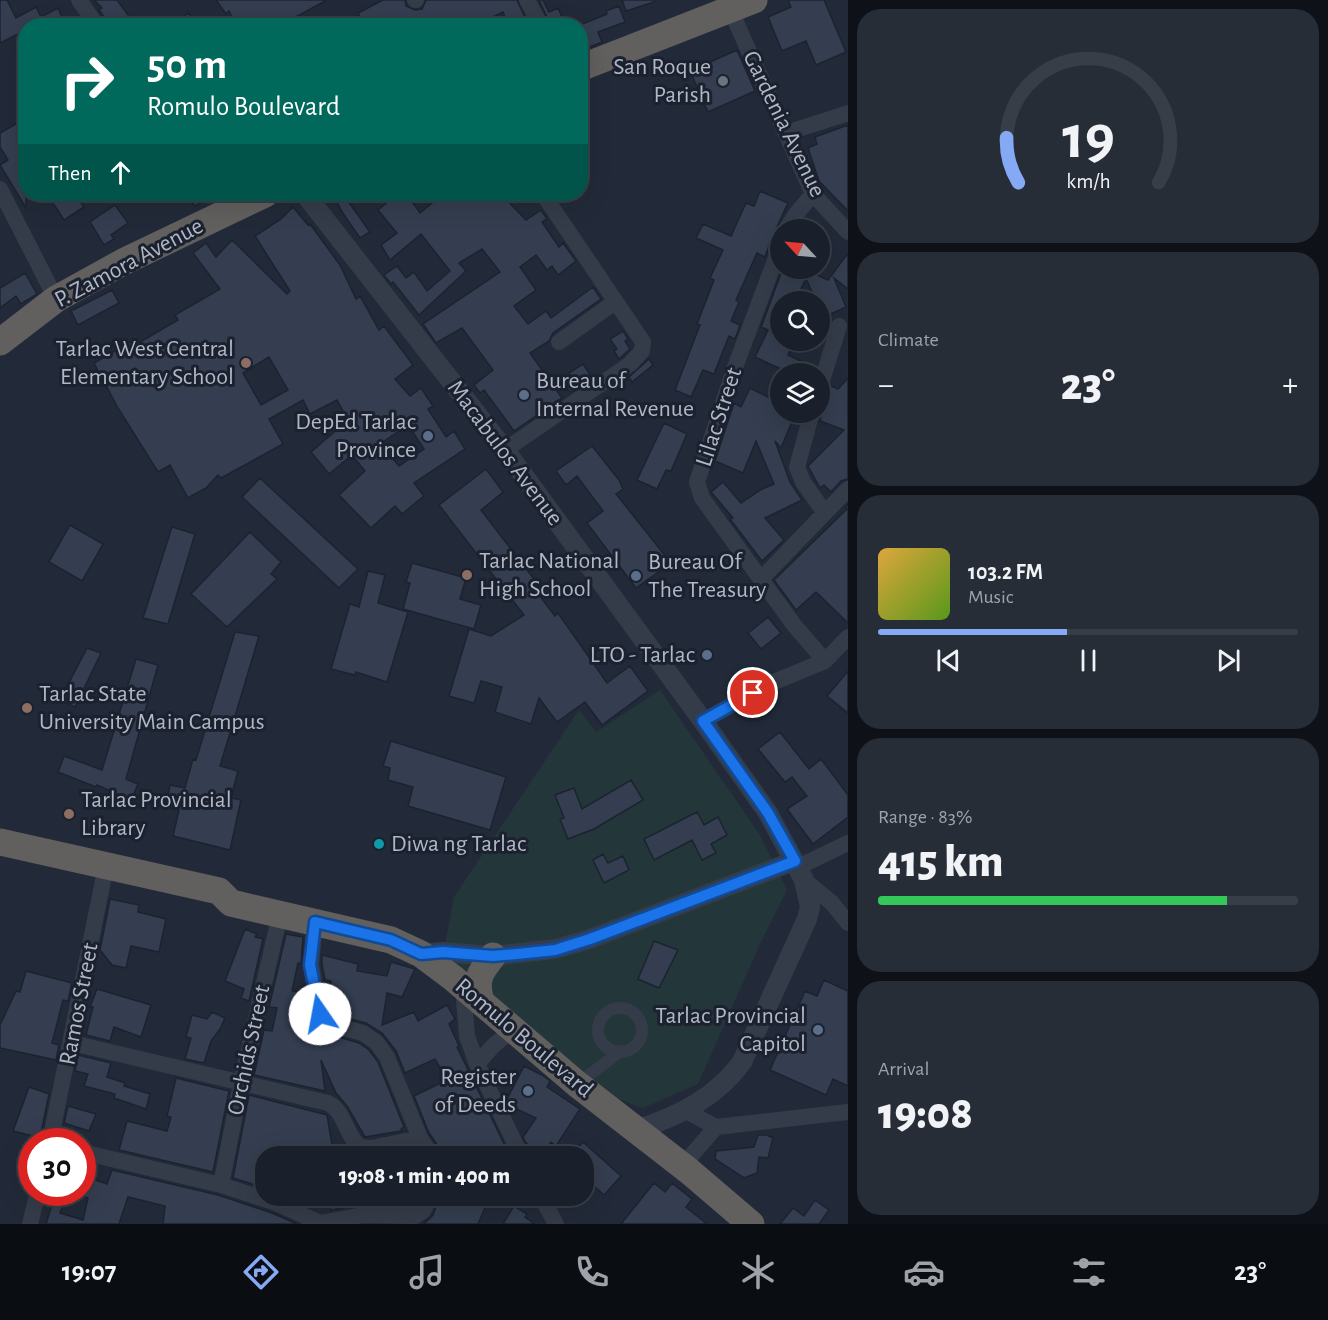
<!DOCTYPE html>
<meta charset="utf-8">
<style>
:root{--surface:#1a202b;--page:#272d37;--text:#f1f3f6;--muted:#9fa3a9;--line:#383e47;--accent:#85a9f5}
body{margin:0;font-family:"Alegreya Sans",sans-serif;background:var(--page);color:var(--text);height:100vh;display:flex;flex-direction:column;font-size:22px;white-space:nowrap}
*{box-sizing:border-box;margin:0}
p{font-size:20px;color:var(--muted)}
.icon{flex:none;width:33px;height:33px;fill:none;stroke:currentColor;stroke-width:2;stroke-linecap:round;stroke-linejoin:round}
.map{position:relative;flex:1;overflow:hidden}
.details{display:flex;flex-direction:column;gap:9px;padding:9px;background:#0e1218;width:480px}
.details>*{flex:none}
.guide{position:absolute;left:18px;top:18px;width:570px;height:183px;border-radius:24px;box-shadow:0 6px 24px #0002,0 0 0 2px var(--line);background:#00695c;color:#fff;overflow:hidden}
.needle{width:39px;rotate:296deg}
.fabs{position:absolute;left:770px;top:219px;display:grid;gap:12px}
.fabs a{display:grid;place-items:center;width:60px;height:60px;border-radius:50%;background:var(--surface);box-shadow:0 6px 24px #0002,0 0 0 2px var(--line);font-size:30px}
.speed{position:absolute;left:18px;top:1128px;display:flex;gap:12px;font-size:30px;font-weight:700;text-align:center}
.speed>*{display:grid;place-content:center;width:78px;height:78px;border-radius:50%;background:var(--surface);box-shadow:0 6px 24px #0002,0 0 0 2px var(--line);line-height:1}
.speed .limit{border:9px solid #d22;background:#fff;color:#111}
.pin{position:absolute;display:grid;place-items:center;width:51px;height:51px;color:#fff;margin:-26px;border:3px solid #fff;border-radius:50%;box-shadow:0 2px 6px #0007}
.me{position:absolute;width:66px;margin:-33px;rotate:348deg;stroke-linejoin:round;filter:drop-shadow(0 0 4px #0008)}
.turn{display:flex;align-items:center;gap:21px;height:126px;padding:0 30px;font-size:27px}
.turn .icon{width:78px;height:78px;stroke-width:2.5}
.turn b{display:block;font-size:42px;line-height:51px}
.then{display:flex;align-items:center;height:57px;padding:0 30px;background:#0003;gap:12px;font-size:22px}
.big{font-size:45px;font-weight:800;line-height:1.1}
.details .tile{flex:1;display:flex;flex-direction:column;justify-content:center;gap:9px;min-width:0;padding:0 21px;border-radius:24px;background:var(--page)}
.details .dial{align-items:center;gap:0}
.dial svg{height:156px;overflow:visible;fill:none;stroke:var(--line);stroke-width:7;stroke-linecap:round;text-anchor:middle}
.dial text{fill:var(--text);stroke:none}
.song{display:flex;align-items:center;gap:18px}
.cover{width:72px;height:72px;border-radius:9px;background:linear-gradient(135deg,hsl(40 70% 55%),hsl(90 70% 35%))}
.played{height:6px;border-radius:3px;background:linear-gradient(90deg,var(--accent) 45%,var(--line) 45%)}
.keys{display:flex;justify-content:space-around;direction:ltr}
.heat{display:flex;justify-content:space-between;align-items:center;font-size:33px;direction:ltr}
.charge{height:9px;border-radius:4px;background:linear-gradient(90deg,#34c759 83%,var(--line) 0)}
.trip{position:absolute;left:255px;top:1146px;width:339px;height:60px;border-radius:24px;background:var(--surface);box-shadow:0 6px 24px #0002,0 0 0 2px var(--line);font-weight:800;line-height:60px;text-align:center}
.dock{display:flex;height:96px;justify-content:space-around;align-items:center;background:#0a0d11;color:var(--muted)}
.dock .icon{width:42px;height:42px}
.dock .selected{color:var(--accent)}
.dock b{font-size:27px;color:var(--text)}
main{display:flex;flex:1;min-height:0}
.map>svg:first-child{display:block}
.green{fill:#23363a}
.building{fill:#343e50;stroke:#1c2330;stroke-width:1.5;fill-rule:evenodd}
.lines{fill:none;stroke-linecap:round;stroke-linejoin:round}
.pedestrian{stroke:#353c49;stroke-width:12}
.minor{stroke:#353c49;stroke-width:16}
.tertiary{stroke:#353c49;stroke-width:20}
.trunk{stroke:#61605e;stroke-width:27}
.route-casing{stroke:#114b97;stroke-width:15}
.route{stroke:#1a73e8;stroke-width:10}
.worship-dot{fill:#6b7280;stroke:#1b212e;stroke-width:2}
.education-dot{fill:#8d6e63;stroke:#1b212e;stroke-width:2}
.service-dot{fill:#5c6f8a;stroke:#1b212e;stroke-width:2}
.culture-dot{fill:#0f9aa8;stroke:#1b212e;stroke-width:2}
.labels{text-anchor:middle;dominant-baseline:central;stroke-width:6;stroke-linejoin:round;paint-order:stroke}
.poi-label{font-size:24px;fill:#b0b7c5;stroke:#1b212e;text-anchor:end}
.street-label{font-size:24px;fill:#b0b7c5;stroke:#1b212e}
</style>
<main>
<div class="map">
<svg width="848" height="1224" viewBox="0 0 848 1224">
<rect width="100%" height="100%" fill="#222a39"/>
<path class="green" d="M 660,690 L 760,835 L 787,890 L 760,944 L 698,1084 L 643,1108 L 605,1094 L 442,961 L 454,897 L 579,710 L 596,732 Z"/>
<path class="building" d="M 0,0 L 7,0 L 16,18 L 36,7 L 41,17 L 58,8 L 66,26 L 26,26 L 26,30 L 0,43 Z
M 94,0 L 117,0 L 131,19 L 122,26 L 111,26 L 99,10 L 102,8 Z
M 216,0 L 327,0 L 288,21 L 290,26 L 236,26 L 229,11 L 226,14 Z
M 383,0 L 405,0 L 406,6 L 415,10 L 422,9 L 426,0 L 517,0 L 529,26 L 508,26 L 503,12 L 473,26 L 364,26 L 358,13 Z
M 539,0 L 543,0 L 549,12 L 558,8 L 566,26 L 551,26 Z
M 622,0 L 654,0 L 654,2 L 626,11 Z
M 788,0 L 824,0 L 846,52 L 816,65 L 806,41 L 782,51 L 768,17 L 791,7 Z
M 619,6 L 625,22 L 598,32 L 602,42 L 580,51 L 580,25 L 607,14 L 606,11 Z
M 188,13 L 199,26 L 173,26 Z
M 737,50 L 755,91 L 708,112 L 690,71 Z
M 26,118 L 26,144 L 18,148 L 26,158 L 26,208 L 0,165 L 8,160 L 0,147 L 0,133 Z
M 848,125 L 848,211 L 819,181 L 808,148 L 817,144 L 815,137 Z
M 760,191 L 788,203 L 776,229 L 778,237 L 770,243 L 765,257 L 757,253 L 736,300 L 739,302 L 731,321 L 740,325 L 735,339 L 729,336 L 714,374 L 703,370 L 691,397 L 675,390 L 700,325 L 697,324 L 714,280 L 710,278 L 723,250 L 696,238 L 703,224 L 731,236 L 746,203 L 754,206 Z
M 47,194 L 75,194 L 84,207 L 64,220 Z
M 186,194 L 214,194 L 195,206 Z
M 333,194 L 343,194 L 370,232 L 360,238 L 342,212 Z
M 397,194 L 407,194 L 420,213 L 443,194 L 501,194 L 526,220 L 541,210 L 547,219 L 542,222 L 559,247 L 563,243 L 576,261 L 558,275 L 552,266 L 547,270 L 536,255 L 520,267 L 536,290 L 514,306 L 528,324 L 546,311 L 551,318 L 593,287 L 601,299 L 553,333 L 549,341 L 530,353 L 562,398 L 514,431 L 484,390 L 480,393 L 474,385 L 493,370 L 462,328 L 436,343 L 423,324 L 500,272 L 482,249 L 459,263 L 466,271 L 419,315 L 393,282 L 391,284 L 384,275 L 397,266 L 406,278 L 414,272 L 427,291 L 450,271 L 421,234 L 390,260 L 381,245 L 397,233 L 378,210 Z
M 115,205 L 128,223 L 111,235 L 114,239 L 104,245 L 90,222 Z
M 293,207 L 308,225 L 310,224 L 340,265 L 356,299 L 360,296 L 379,330 L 384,326 L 413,365 L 395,379 L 410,396 L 421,388 L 433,406 L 428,409 L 446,437 L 454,431 L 465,449 L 414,483 L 424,496 L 402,514 L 395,506 L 371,528 L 339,495 L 365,471 L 352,455 L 329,474 L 311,452 L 348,420 L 337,400 L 310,414 L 303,400 L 269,419 L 283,444 L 221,478 L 218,475 L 206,488 L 188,498 L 170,465 L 158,472 L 118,408 L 94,363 L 135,339 L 137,344 L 178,320 L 175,315 L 220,289 L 193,253 L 206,243 L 216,257 L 232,240 L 287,294 L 290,291 L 255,236 L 281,219 ZM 269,357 L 288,390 L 261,405 L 243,373 ZM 408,425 L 424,449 L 399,466 L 380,444 Z
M 848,253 L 848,289 L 834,278 L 846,307 L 822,318 L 819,310 L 819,302 L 816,302 L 806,278 L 795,302 L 780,302 L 780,340 L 786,340 L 793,344 L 788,355 L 815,368 L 813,374 L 782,374 L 783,370 L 755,357 L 768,330 L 761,327 L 783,268 L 802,268 L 828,280 Z
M 25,273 L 37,294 L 21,304 L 16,296 L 0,308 L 0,288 Z
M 112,290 L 119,303 L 78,325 L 71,311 Z
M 623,331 L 628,339 L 625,341 L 630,349 L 619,359 L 614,351 L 617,349 L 610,339 Z
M 649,359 L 653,365 L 632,382 L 629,377 Z
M 583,364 L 592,378 L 570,392 L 566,387 L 574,381 L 569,373 Z
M 848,378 L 848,479 L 841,481 L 831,492 L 824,485 L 820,488 L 808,466 L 844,430 L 820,421 L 822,410 L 819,400 L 826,397 L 831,386 L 838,389 Z
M 750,388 L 780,403 L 780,412 L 796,412 L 781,448 L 775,441 L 790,482 L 802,500 L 765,518 L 784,540 L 762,561 L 730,519 L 733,518 L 711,492 L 723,482 L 741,503 L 762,489 L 774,484 L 756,441 L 743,473 L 715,461 L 734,403 L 741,407 Z
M 664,423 L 687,434 L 671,471 L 666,470 L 657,489 L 637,480 Z
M 592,446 L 619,480 L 623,489 L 616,494 L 671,563 L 636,588 L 587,523 L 603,511 L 577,476 L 566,485 L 556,471 Z
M 486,469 L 503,492 L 481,510 L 534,579 L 530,583 L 555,616 L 558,613 L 607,683 L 630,666 L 648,691 L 602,725 L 585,702 L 557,722 L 539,698 L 531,724 L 495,712 L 502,687 L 481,681 L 474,703 L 449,696 L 469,629 L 491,636 L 524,615 L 439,505 Z
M 260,478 L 358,569 L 339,588 L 242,497 Z
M 848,504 L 848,623 L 816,592 L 796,610 L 774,580 L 847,509 L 845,507 Z
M 70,525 L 103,544 L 82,581 L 49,562 Z
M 172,527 L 195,534 L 168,624 L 143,618 Z
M 250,532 L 281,562 L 271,574 L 277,579 L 227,627 L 191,594 Z
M 412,563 L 466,578 L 460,599 L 481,605 L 474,629 L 403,609 L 410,583 L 406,582 Z
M 368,571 L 385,575 L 378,603 L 408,612 L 387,682 L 356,672 L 355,675 L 331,669 L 350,604 L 359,607 Z
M 768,617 L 781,633 L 761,649 L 748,633 Z
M 235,632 L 259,636 L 220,766 L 238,771 L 231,798 L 241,800 L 230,850 L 173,836 L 179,810 L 166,807 L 170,785 L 185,788 L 193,759 L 196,760 Z
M 87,648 L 101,653 L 75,707 L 60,700 Z
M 136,659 L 158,665 L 126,779 L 138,784 L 131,800 L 97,785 L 96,787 L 58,772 L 64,756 L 102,770 Z
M 848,671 L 848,713 L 827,696 Z
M 780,732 L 809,769 L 821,759 L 848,795 L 848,817 L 813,844 L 787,809 L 807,796 L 792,777 L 785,782 L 758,749 Z
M 391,741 L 506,777 L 490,830 L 408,806 L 413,787 L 388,780 L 390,768 L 383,766 Z
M 631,780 L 643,800 L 594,829 L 568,839 L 560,819 L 564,818 L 555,795 L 574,788 L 582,809 Z
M 697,812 L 704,825 L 718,817 L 727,835 L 711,844 L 716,853 L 702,860 L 692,840 L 654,860 L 644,839 Z
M 603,854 L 608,863 L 623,856 L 629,870 L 604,883 L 593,860 Z
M 110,899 L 139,905 L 138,912 L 166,919 L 159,952 L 131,946 L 126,968 L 112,965 L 100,950 Z
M 245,929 L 257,934 L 255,937 L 263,939 L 249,1001 L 241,998 L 244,989 L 225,981 Z
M 286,934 L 303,937 L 301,964 L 298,963 L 292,991 L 304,993 L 299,1016 L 310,1018 L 308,1028 L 359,1043 L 369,1050 L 378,1062 L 404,1127 L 401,1129 L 402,1131 L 365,1137 L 347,1106 L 336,1093 L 321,1060 L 325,1091 L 254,1075 L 264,1030 L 272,1031 L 277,1008 L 269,1007 Z
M 654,941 L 678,950 L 659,988 L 638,979 Z
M 322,955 L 358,964 L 357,971 L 387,976 L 391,962 L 415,969 L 402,997 L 387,993 L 382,1025 L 414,1012 L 418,1021 L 447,1005 L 455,1019 L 449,1024 L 459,1046 L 457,1047 L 510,1156 L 442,1156 L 441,1150 L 429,1133 L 414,1096 L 447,1080 L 435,1059 L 405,1073 L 396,1051 L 382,1033 L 366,1023 L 335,1015 L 330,1009 L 328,999 L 331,981 L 325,980 L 322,965 Z
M 26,971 L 72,983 L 68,1001 L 63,1000 L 52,1043 L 59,1045 L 56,1060 L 0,1048 L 0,1025 L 16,991 L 20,992 Z
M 824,980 L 848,991 L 848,1086 L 833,1079 L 826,1095 L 770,1070 L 805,991 L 817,996 Z
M 97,989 L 151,1005 L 141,1037 L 114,1027 L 110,1041 L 86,1035 L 93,1007 L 90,1007 Z
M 212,1012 L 225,1018 L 220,1029 L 211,1041 L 204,1063 L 185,1059 L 191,1038 L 186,1037 L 192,1015 L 207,1019 Z
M 78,1055 L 111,1063 L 107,1077 L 125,1083 L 124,1086 L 150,1094 L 146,1109 L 114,1098 L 115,1094 L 84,1086 L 88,1074 L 75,1071 Z
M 524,1066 L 542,1075 L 550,1081 L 547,1087 L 580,1109 L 556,1146 L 551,1142 L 543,1154 L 526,1143 L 523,1137 L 536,1118 L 508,1105 L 506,1101 Z
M 176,1078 L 229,1091 L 213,1172 L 119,1150 L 127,1121 L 167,1131 L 171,1117 L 167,1116 Z
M 29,1087 L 49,1094 L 40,1138 L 13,1131 Z
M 249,1095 L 327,1115 L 334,1156 L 266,1156 L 265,1188 L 233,1178 Z
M 68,1106 L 96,1114 L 89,1131 L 64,1123 Z
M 758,1135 L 767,1135 L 773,1138 L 768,1158 L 759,1157 L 757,1173 L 744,1178 L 715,1159 L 716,1151 L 754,1147 Z
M 583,1142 L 621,1176 L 604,1195 L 584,1177 L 584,1156 L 570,1156 Z
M 415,1150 L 420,1156 L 382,1156 Z
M 112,1170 L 218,1195 L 272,1213 L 297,1224 L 163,1224 L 165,1206 L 128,1197 L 119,1224 L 46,1224 L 56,1192 L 68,1192 L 60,1213 L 83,1220 L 88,1198 L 83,1196 L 90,1178 L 107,1184 Z
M 654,1183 L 665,1192 L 672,1183 L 692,1199 L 686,1207 L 707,1224 L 621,1224 Z
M 339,1196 L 342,1208 L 331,1210 L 328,1197 Z
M 440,1196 L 472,1196 L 487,1203 L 478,1224 L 424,1224 L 433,1215 Z
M 815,1200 L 829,1210 L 819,1224 L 780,1224 L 793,1208 L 804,1216 Z
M 514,1206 L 527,1214 L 525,1217 L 535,1224 L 503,1224 Z"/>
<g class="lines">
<path class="pedestrian" d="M598 1030a22 22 0 1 1 44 0a22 22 0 1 1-44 0Z
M 577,1084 L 621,1051"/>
<path class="minor" d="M 79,0 L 97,26
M 415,0 L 416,0
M 527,0 L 541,26
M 730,9 L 813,194 L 848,232
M 786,133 L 848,113
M 0,189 L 56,299
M 786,230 L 796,214 L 813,194
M 780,247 L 734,370 L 697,482 L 702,498 L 794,625 L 825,661
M 559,342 L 615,302
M 819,390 L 839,326
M 812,412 L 797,467 L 803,482 L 825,513
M 505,450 L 630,364 L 642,351 L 643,342 L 543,194
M 761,579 L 848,489
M 703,721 L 769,684 L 825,661 L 848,637
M 798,867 L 848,843
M 804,880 L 832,903 L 848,923
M 315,922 L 311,965 L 320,1014 L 329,1024 L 363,1033 L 376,1042 L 387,1057 L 420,1138 L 432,1156
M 463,986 L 467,1036 L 477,1064 L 521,1156
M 72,1043 L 328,1103 C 345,1111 345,1135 360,1147 L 371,1148 L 420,1138
M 477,1064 L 493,1046 L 513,1029
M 684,1110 L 716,1127
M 50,1142 L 106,866
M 82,1152 L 221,1185 L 276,1203 L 320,1223 L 363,1215 L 415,1216 L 423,1211 L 430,1196
M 682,1166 L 716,1127 L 848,1112
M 221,1185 L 241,1084 L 280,914
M 541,1196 L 556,1224
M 30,1224 L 38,1192"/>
<path class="tertiary" d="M 305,194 L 505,450 L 703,721 L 768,813 L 804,880 L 810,907 L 807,919 L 742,1062 C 717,1097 675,1118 635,1130
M 421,954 L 443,952 L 493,956 L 555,949 L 590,939 L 794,861"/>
<path class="trunk" d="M 580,68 L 754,0
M 0,342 L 56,299 L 123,262 L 265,194
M 0,842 L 219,891 L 231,903 L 391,940 L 421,954 L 453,978 L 577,1084 L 689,1171 L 751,1224
M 481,1002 C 475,980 479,973 493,956"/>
</g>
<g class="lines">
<g class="route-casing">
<path id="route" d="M 320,1014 L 310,965 L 315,922 L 391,940 L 421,954 L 443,952 L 493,956 L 517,954 L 555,950 L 590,939 L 795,861 L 768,813 L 703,721 L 753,693"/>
</g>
<use href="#route" class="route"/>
</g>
<circle class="worship-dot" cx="723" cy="81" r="6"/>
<g class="education-dot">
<circle cx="246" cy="363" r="6"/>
<circle cx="467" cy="575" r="6"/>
<circle cx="27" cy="708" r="6"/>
<circle cx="69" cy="814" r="6"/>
</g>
<g class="service-dot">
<circle cx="524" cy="395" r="6"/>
<circle cx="428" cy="436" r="6"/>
<circle cx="636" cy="576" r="6"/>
<circle cx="707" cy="655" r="6"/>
<circle cx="818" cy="1030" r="6"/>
<circle cx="528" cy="1091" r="6"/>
</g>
<circle class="culture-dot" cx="379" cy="844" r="6"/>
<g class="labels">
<g class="poi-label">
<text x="711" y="67">San Roque<tspan x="711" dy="28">Parish</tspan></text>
<text x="234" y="349">Tarlac West Central<tspan x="234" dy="28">Elementary School</tspan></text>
<text x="536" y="381" text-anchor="start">Bureau of<tspan x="536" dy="28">Internal Revenue</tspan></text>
<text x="416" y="422">DepEd Tarlac<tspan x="416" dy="28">Province</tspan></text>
<text x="479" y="561" text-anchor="start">Tarlac National<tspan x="479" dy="28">High School</tspan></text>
<text x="648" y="562" text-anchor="start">Bureau Of<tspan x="648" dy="28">The Treasury</tspan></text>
<text x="695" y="655">LTO - Tarlac</text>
<text x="39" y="694" text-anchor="start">Tarlac State<tspan x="39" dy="28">University Main Campus</tspan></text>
<text x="81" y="800" text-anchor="start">Tarlac Provincial<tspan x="81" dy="28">Library</tspan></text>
<text x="391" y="844" text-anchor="start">Diwa ng Tarlac</text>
<text x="806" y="1016">Tarlac Provincial<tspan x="806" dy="28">Capitol</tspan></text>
<text x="516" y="1077">Register<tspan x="516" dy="28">of Deeds</tspan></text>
</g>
<g class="street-label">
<text transform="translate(784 124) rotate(64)">Gardenia Avenue</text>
<text transform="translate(129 263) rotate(-28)">P. Zamora Avenue</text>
<text transform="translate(719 417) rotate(-72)">Lilac Street</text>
<text transform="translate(505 453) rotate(53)">Macabulos Avenue</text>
<text transform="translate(79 1004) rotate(-79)">Ramos Street</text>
<text transform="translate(524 1038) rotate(40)">Romulo Boulevard</text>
<text transform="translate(249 1050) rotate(-78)">Orchids Street</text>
</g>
</g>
</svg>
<div class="fabs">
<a><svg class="needle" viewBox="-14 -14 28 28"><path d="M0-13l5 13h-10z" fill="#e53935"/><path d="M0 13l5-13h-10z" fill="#9fa3a9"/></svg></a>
<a><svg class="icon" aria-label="search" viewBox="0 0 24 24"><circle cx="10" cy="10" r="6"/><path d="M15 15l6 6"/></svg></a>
<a><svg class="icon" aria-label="layers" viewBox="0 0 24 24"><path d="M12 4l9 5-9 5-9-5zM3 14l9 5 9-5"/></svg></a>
</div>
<div class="speed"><div class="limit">30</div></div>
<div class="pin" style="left:753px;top:693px;background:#d93025"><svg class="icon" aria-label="arrive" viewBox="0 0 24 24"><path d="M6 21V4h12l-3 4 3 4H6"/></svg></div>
<svg class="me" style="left:320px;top:1014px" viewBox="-20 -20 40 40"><circle r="19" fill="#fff"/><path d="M0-13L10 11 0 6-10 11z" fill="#1a73e8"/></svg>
<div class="trip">19:08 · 1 min · 400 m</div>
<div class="guide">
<div class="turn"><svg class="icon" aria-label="right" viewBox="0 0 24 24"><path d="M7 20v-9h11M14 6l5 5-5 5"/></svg><div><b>50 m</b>Romulo Boulevard</div></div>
<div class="then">Then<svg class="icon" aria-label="ahead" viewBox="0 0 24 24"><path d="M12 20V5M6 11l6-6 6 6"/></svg></div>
</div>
</div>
<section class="details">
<div class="tile dial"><svg viewBox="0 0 100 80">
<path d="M14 69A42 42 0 1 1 86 69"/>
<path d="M14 69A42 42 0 0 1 8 46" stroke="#85a9f5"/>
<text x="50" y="56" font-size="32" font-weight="700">19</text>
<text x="50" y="72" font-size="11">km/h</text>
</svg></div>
<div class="tile"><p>Climate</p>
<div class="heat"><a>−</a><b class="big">23°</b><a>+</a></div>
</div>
<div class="tile">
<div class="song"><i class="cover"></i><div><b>103.2 FM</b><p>Music</p></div></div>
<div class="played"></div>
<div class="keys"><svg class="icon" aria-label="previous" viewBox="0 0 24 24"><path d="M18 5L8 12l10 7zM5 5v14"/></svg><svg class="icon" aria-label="pause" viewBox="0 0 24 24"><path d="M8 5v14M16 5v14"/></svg><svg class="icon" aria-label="next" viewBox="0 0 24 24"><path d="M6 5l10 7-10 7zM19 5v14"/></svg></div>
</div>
<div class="tile"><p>Range · 83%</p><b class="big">415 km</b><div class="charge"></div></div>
<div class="tile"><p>Arrival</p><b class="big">19:08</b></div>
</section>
</main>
<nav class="dock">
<b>19:07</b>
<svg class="icon selected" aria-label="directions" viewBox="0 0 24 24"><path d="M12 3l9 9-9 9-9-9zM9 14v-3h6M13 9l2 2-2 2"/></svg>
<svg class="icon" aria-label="music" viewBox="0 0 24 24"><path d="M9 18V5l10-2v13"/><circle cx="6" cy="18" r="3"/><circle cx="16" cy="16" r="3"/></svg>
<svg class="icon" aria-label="phone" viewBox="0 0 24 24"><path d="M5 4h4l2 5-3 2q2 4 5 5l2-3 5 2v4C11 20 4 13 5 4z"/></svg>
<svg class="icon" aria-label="climate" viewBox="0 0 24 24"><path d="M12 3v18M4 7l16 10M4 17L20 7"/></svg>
<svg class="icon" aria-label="car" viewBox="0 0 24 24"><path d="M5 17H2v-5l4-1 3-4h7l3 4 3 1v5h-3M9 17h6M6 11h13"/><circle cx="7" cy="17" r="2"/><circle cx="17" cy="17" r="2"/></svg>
<svg class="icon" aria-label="filters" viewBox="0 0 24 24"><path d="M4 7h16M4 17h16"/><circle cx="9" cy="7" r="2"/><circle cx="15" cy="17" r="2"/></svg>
<b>23°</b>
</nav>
